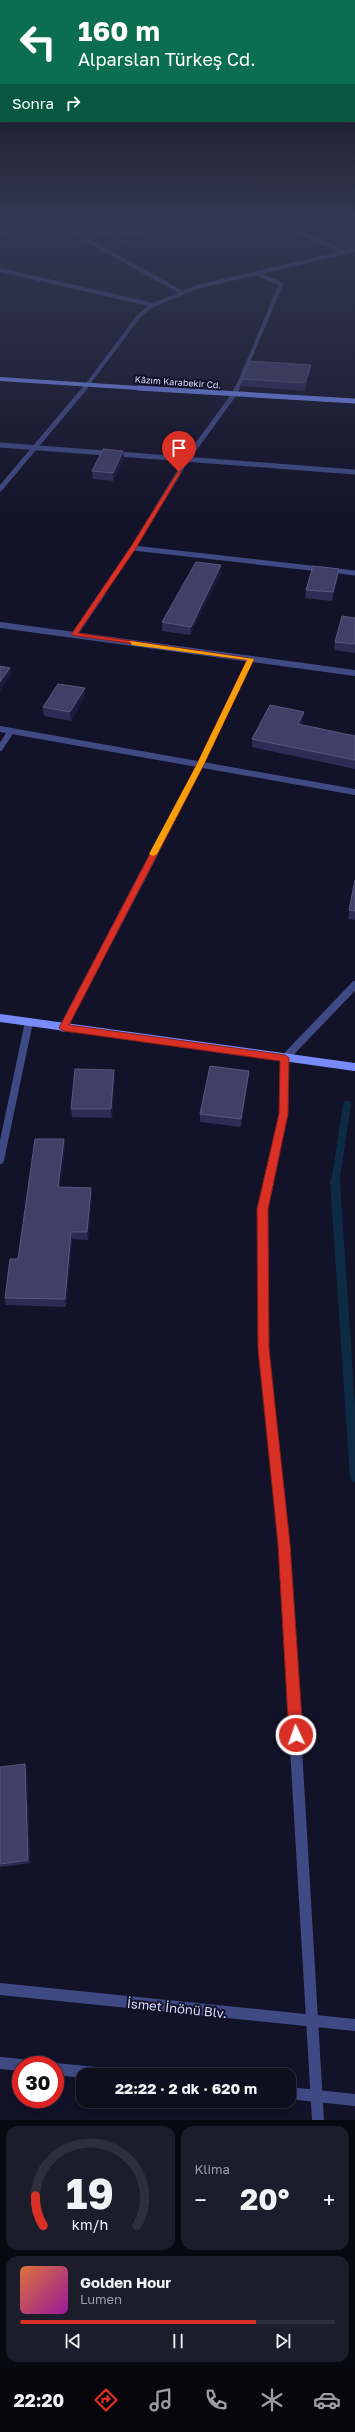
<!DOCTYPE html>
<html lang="tr">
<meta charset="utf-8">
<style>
:root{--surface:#0e0e1e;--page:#1c1c2b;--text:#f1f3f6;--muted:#9b9ca4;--line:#2e2e3c;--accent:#d93025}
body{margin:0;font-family:"Golos Text",sans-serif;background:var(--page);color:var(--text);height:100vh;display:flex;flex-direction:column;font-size:15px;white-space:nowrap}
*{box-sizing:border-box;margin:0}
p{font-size:13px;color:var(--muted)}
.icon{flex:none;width:22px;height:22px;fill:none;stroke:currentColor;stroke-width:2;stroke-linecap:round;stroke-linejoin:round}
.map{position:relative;height:2120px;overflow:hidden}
.panel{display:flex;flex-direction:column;gap:6px;padding:6px;background:#080810;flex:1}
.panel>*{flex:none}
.hud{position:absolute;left:0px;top:0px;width:355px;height:122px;box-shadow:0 2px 6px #0003,0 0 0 1px var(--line);background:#0b6e4f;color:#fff;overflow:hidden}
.speed{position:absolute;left:12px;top:2056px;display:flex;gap:8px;font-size:20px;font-weight:700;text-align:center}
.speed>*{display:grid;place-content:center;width:52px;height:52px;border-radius:50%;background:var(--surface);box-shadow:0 2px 6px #0003,0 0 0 1px var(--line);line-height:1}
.speed .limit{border:6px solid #d22;background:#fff;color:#111}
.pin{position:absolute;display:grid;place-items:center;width:34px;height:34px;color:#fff;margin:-41px -17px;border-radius:50% 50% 50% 0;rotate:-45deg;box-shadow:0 0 4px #0007}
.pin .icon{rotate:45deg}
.me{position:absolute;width:44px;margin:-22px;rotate:357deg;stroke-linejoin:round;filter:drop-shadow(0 0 3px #0008)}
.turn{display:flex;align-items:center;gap:14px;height:84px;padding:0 12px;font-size:18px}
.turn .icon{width:52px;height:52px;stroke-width:2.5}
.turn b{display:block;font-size:28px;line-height:34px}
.then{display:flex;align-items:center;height:38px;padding:0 12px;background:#0003;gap:8px;font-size:15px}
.big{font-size:30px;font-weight:700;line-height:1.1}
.panel .widget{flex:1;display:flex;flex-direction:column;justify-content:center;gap:6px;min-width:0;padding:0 14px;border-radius:12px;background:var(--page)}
.panel .dial{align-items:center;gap:0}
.dial svg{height:104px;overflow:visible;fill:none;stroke:var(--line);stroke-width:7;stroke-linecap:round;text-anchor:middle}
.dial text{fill:var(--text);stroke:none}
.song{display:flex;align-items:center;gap:12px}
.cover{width:48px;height:48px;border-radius:6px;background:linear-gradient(135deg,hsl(20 70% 55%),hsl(300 70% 35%))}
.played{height:4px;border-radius:2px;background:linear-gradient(90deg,var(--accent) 75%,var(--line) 75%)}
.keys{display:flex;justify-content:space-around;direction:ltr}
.heat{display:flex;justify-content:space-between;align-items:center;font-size:22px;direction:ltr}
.panel .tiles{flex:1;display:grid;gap:6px;grid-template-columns:1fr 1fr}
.widget:last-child{grid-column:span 2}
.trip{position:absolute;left:76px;top:2068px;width:220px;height:40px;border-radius:12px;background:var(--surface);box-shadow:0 2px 6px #0003,0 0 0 1px var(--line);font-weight:700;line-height:40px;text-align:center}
.tab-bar{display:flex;height:64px;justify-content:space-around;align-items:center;background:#06060c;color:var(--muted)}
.tab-bar .icon{width:28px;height:28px}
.tab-bar .selected{color:var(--accent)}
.tab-bar b{font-size:18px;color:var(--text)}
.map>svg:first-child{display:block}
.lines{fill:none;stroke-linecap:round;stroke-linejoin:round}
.stream-far1{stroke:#0e2b45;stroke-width:8}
.stream{stroke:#0e2b45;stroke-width:10}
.lane-far1{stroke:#3f4984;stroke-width:4}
.lane{stroke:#3f4984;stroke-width:5}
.street-far5{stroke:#3f4984;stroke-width:4}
.street-far4{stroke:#3f4984;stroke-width:5}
.street-far3{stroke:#3f4984;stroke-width:6}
.street-far2{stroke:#3f4984;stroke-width:8}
.street-far1{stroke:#3f4984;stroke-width:10}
.street{stroke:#3f4984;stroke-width:12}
.secondary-far2{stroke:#778af8;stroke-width:4}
.secondary-far1{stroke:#778af8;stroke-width:5}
.secondary{stroke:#778af8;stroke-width:8}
.wall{fill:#2d2c55}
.shaded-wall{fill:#1a1a3b}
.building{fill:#403f67;stroke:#58587e}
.route{fill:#d93025;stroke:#8d1f18}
.slow{fill:#f59e0b}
.labels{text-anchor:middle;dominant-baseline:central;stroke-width:4;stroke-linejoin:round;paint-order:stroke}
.far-street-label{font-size:9px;fill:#dadcfd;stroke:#121228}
.near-street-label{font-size:13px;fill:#dadcfd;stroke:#121228}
</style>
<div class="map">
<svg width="355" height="2120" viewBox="0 0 355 2120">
<rect width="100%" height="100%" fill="#121228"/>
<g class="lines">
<path class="stream-far1" d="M 335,1183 L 347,1105"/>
<path class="stream" d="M 335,1182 L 355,1477"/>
<path class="lane-far1" d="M 237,389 L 281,284 L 256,273"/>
<path class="lane" d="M 235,393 L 237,388"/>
<path class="street-far5" d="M 60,225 L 181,292
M 283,225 L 344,252
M 0,232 L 39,225
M 83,237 L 115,230
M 0,270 L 153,305 L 139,316 L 84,389
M 153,305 L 197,287 L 355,250"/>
<path class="street-far4" d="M 0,445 L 355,472
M 0,489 L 85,388
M 133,548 L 355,573
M 101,595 L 133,548 L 187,459 L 235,393"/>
<path class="street-far3" d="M 0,625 L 355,673
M 74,635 L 102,594
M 0,729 L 355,792
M 0,748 L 11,731
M 154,855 L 200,766 L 251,659"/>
<path class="street-far2" d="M 63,1028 L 154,854
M 0,1160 L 29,1022
M 268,1183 L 283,1114 L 285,1058 L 355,985"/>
<path class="street-far1" d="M 269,1182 L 263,1209 L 264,1349 L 284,1544 L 287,1598"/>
<path class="street" d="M 287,1597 L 318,2120
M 0,1989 L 355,2025
M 0,2063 L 21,2065
M 55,2069 L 116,2075
M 289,2093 L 355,2100"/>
<path class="secondary-far2" d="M 0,379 L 154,389"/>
<path class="secondary-far1" d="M 138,388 L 355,401"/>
<path class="secondary" d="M 0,1018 L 355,1067"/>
</g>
<path class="wall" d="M 85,225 L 207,225 L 121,243 L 106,236 L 106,229 L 111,228 L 96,231 Z
M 310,372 L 305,391 L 242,386 L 242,379 Z
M 124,458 L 113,481 L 93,479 L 92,471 Z
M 221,573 L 190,635 L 162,631 L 162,622 Z
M 338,577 L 332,601 L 305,598 L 306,590 Z
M 355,618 L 355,653 L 334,650 L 335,642 Z
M 85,688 L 85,697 L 71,721 L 44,716 L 43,707 Z
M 303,720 L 301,725 L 355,736 L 355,769 L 252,747 L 252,739 Z
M 355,880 L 355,920 L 348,919 Z
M 249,1071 L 248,1079 L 241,1127 L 200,1122 L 200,1114 Z
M 115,1078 L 112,1118 L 72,1117 L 71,1109 Z
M 64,1139 L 65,1148 L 60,1187 L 92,1196 L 88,1240 L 72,1239 L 66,1307 L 6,1305 L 5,1298 Z
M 0,1767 L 27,1768 L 30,1863 L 0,1867 Z"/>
<path class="shaded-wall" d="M 96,225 L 129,225 L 96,231 Z
M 177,225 L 207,225 L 121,243 L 121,237 Z
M 311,365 L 310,372 L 305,391 L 305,383 Z
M 123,451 L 124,458 L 113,481 L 113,473 Z
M 221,565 L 221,573 L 190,635 L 191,627 Z
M 339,569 L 338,577 L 332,601 L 333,592 Z
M 10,668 L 11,676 L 0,692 L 0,682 Z
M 85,688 L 85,697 L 71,721 L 70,712 Z
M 304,712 L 303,720 L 297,733 L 298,724 Z
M 114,1070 L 115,1078 L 112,1118 L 111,1109 Z
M 249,1071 L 248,1079 L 241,1127 L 241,1119 Z
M 64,1139 L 65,1148 L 59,1195 L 58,1187 Z
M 91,1188 L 92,1196 L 88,1240 L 87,1232 Z
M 71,1232 L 72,1239 L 66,1307 L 65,1299 Z
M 25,1764 L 27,1768 L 30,1863 L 28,1860 Z"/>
<path class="building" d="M 126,225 L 177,225 L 121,237 L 106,229 Z
M 250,361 L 311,365 L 305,383 L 242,379 Z
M 103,449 L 123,451 L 113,473 L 92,471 Z
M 196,562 L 221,565 L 191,627 L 162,622 Z
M 313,566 L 339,569 L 333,592 L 306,590 Z
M 342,616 L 355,618 L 355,644 L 335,642 Z
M 0,666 L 10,668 L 0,682 Z
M 58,684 L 85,688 L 70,712 L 43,707 Z
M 270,705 L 304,712 L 298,724 L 355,736 L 355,760 L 252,739 Z
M 355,880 L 355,911 L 349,910 Z
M 210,1066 L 249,1071 L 241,1119 L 200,1114 Z
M 75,1069 L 114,1070 L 111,1109 L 71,1109 Z
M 35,1139 L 64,1139 L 58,1187 L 91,1188 L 87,1232 L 71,1232 L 65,1299 L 5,1298 L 10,1259 L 18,1259 Z
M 25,1764 L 28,1860 L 0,1864 L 0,1767 Z"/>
<linearGradient id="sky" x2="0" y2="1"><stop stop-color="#0a0a16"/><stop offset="0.43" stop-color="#333953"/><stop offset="1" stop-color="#333953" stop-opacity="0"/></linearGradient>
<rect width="355" height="522" fill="url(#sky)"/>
<path class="route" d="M 179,470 L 181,472 L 136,548 L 78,633 L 254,659 L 203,766 L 69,1025 L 285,1055 L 289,1058 L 288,1114 L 268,1209 L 269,1349 L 290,1544 L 303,1735 L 301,1740 L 296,1742 L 291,1740 L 289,1735 L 278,1544 L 258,1349 L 257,1209 L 279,1114 L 280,1061 L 64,1031 L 59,1028 L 196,766 L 247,660 L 71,635 L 130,548 Z"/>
<path class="slow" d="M 130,641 L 254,659 L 203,766 L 157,854 L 153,856 L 149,854 L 196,766 L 247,660 L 132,645 Z"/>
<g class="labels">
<g class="far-street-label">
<text transform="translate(178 382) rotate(4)">Kâzım Karabekir Cd.</text>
</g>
<g class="near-street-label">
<text transform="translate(177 2008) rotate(6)">İsmet İnönü Blv.</text>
</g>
</g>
</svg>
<div class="speed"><div class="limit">30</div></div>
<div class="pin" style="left:179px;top:472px;background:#d93025"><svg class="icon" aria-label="arrive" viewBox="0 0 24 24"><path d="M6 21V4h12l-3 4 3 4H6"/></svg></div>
<svg class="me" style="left:296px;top:1735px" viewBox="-20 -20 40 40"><circle r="17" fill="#d93025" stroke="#fff" stroke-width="3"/><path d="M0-11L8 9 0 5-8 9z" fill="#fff"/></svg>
<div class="trip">22:22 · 2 dk · 620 m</div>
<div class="hud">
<div class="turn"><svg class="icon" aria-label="left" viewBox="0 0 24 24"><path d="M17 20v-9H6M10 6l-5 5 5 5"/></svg><div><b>160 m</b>Alparslan Türkeş Cd.</div></div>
<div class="then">Sonra<svg class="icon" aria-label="right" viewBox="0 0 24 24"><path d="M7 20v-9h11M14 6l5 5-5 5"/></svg></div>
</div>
</div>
<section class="panel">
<div class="tiles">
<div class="widget dial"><svg viewBox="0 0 100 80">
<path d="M14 69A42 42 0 1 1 86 69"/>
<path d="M14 69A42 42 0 0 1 8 46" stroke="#d93025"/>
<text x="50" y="56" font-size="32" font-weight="700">19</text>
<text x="50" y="72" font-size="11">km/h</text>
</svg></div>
<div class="widget"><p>Klima</p>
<div class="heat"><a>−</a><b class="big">20°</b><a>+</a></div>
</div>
<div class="widget">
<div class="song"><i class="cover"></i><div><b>Golden Hour</b><p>Lumen</p></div></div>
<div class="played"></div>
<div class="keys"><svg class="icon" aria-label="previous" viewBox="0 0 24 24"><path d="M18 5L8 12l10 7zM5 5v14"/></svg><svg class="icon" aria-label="pause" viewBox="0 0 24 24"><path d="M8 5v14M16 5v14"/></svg><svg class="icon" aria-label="next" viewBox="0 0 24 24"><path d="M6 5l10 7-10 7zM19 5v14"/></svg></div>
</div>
</div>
</section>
<nav class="tab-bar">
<b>22:20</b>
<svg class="icon selected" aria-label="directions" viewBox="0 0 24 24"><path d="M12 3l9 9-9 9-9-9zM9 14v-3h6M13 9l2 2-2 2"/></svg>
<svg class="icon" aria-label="music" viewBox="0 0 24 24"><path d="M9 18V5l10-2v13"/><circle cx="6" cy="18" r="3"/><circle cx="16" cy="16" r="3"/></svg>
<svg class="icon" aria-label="phone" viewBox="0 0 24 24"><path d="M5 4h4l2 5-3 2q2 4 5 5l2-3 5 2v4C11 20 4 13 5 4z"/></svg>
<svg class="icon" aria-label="climate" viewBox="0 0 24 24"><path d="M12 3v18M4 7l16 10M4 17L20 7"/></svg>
<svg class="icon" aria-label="car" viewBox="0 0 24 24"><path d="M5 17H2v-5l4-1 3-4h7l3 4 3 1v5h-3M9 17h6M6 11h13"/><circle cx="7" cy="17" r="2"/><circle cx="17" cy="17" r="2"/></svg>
</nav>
